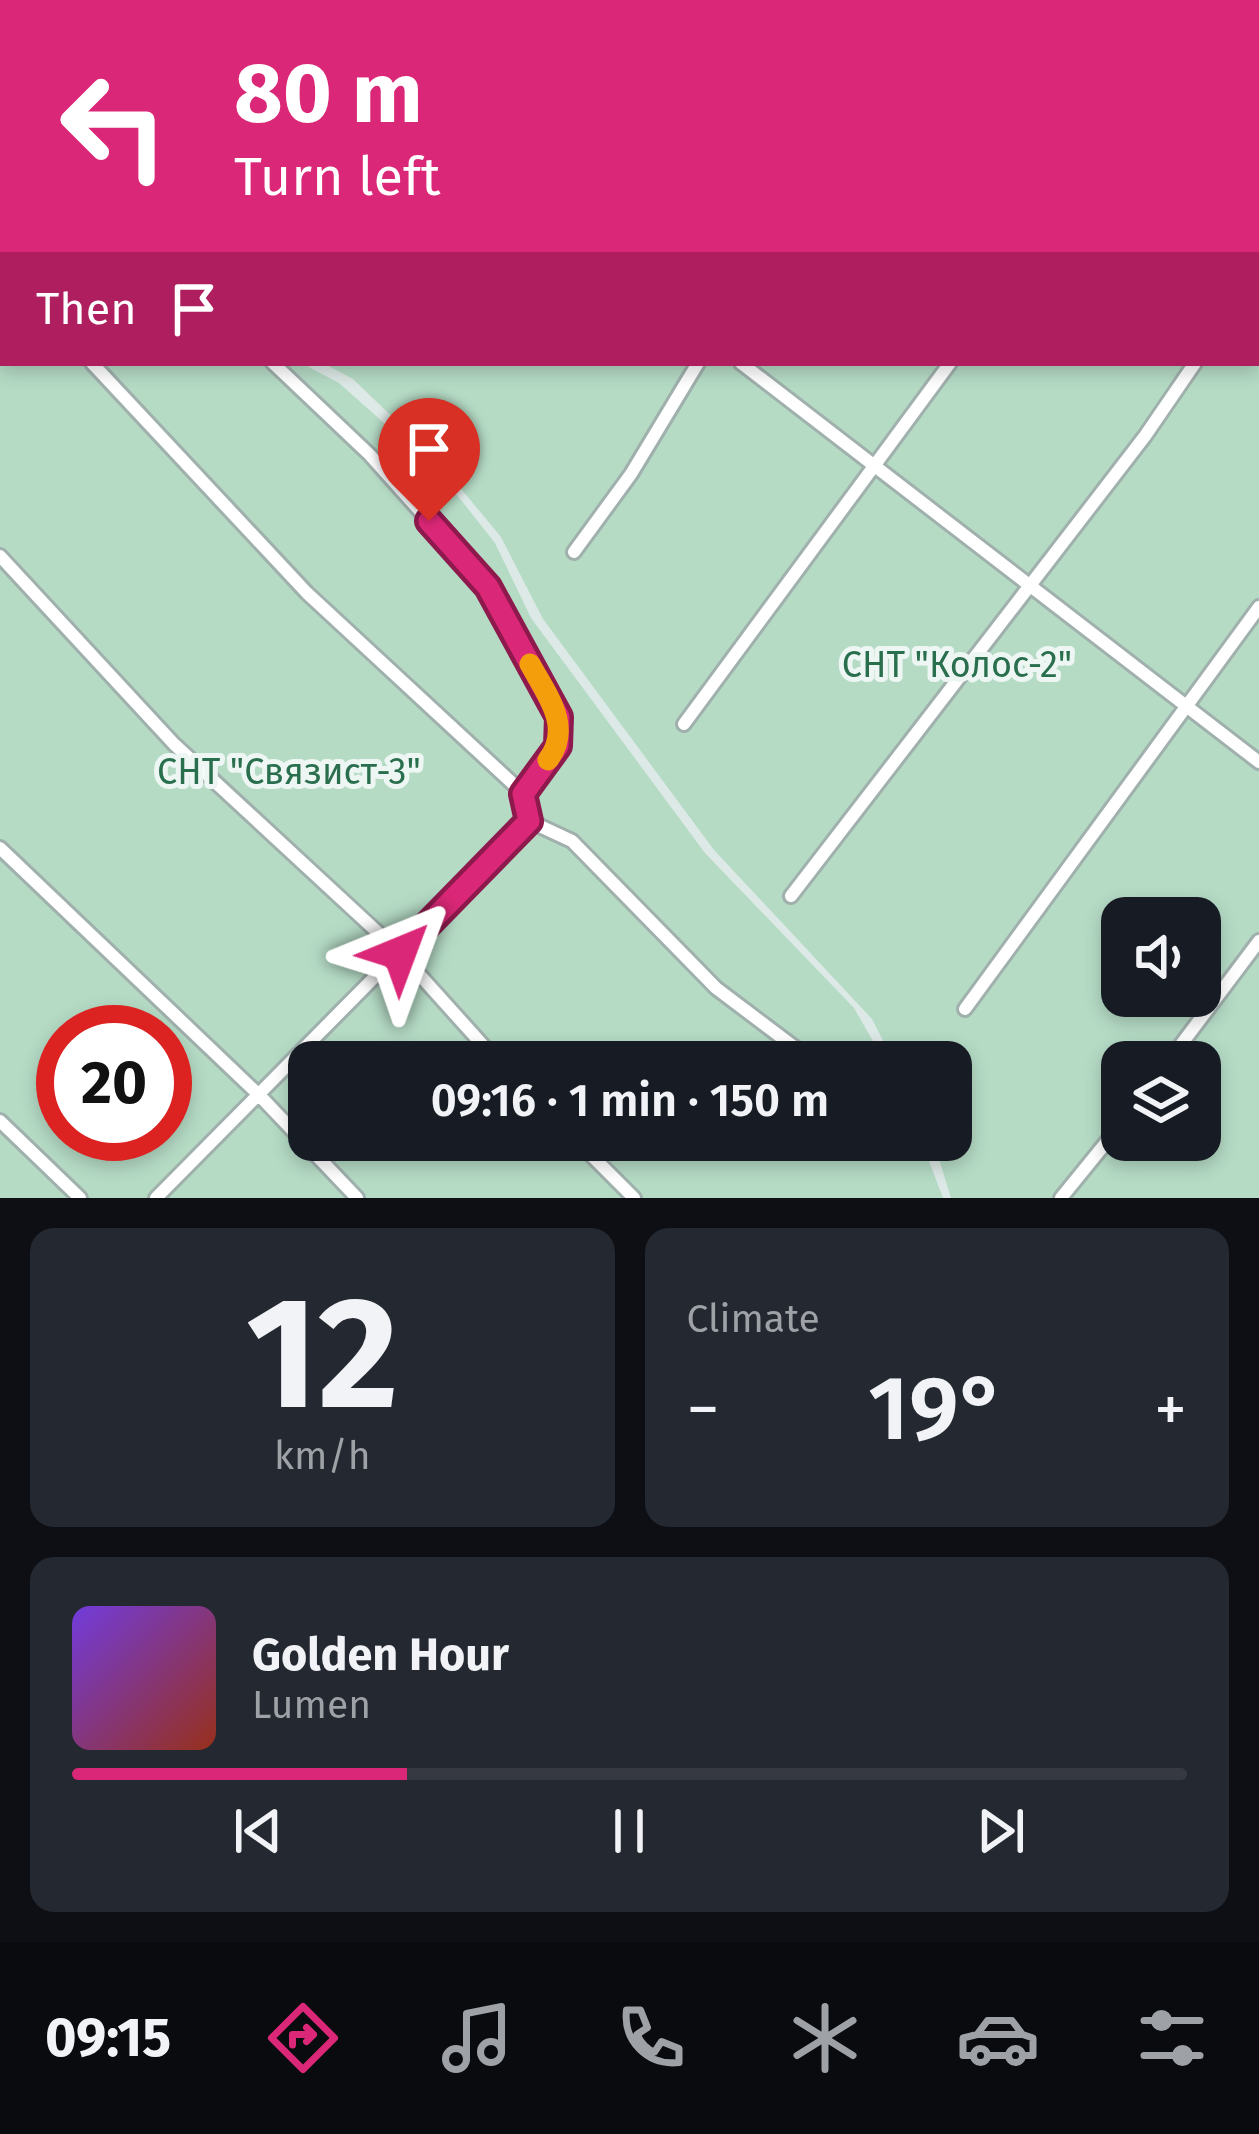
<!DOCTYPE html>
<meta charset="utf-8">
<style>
:root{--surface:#171b24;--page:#242831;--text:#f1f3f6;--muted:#9ea1a6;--line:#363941;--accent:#db2777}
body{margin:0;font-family:"Fira Sans",sans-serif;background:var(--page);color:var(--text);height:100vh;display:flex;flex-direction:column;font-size:45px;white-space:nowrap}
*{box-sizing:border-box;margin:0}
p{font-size:39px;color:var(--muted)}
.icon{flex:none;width:66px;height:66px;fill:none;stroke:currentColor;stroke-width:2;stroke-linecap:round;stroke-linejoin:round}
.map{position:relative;height:1198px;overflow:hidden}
.sheet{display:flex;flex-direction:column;gap:30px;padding:30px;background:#0d0f14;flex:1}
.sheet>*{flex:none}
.banner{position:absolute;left:0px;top:0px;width:1260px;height:366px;box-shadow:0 6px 18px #0003;background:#db2777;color:#fff;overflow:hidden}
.buttons{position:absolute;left:1101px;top:897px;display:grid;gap:24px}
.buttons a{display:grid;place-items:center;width:120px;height:120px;border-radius:24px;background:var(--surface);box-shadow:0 6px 18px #0003;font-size:60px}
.speed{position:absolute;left:36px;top:1005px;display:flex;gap:24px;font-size:60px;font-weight:700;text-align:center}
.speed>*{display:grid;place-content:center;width:156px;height:156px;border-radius:50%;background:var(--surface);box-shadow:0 6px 18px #0003;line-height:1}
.speed .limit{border:18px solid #d22;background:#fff;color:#111}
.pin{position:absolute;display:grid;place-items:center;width:102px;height:102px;color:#fff;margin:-123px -51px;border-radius:50% 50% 50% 0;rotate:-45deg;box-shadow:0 0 12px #0007}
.pin .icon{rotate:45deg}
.me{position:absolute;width:132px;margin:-66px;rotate:44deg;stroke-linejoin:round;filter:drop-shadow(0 0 9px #0008)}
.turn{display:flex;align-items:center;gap:42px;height:252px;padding:0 36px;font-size:54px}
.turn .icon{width:156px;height:156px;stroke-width:2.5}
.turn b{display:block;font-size:84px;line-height:102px}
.then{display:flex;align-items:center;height:114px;padding:0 36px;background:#0003;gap:24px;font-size:45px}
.big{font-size:90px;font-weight:600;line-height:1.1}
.sheet .tile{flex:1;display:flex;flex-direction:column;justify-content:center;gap:18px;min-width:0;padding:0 42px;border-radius:24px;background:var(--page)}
.sheet .dial{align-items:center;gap:0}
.dial b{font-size:156px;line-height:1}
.song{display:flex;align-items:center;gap:36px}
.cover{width:144px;height:144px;border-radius:18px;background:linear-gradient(135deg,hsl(260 70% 55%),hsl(10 70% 35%))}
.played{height:12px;border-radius:6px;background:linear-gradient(90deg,var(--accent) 30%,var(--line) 30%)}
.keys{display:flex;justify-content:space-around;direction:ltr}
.heat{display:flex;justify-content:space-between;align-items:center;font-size:66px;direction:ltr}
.sheet .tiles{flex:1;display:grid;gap:30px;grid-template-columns:1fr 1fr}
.tile:last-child{grid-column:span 2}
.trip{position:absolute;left:288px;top:1041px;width:684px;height:120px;border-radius:24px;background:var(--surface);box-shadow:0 6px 18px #0003;font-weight:600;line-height:120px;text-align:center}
.tabs{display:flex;height:192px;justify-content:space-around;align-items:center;background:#090b0e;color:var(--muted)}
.tabs .icon{width:84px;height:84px}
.tabs .current{color:var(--accent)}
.tabs b{font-size:54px;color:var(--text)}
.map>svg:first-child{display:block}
.green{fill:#b5dbc5;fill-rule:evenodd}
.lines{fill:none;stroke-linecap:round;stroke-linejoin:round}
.service-casing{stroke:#a0b0ad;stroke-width:18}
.service{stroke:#fff;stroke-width:12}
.route-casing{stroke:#8e194d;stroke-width:30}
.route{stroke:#db2777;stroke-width:21}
.slow{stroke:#f59e0b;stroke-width:21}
.labels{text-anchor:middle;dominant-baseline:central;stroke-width:10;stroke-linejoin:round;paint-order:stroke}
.park-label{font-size:36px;fill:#296f4e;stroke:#edf6f3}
</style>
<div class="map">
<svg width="1259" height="1198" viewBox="0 0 1259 1198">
<rect width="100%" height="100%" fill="#dde9e6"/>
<path class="green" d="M 0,0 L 1259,0 L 1259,1198 L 951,1198 L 933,1140 L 951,1140 L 951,1062 L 894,1062 L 872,1019 L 714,850 L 543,619 L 501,537 L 438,461 L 353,379 L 323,363 L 1257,363 L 1257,3 L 3,3 L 3,276 ZM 1122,918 L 1200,918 L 1200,996 L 1122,996 ZM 1122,1062 L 1200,1062 L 1200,1140 L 1122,1140 Z
M 0,291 L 3,363 L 301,363 L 339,383 L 438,471 L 495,543 L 531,618 L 705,853 L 854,1008 L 885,1062 L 309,1062 L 309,1140 L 921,1140 L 943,1198 L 0,1198 ZM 63,1032 L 165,1032 L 165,1134 L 63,1134 Z"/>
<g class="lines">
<g class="service-casing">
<path id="service" d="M 38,0 L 39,3
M 199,0 L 199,3
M 376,0 L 376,3
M 895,0 L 904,3
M 551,3 L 551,0
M 775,3 L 776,0
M 1046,3 L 1049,0
M 1257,70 L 1259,68
M 1257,108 L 1259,109
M 0,241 L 3,241
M 1257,284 L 1259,284
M 0,340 L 3,340
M 92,363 L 307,593 L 523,793
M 741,363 L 1259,762
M 574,552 L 631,474 L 698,363
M 0,556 L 174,744 L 400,953 L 498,1062
M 684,724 L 950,363
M 529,821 L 572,841 L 716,988 L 814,1062
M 0,848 L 260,1096 L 357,1198
M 791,896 L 1145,436 L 1195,363
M 965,1009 L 1259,607
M 1168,1062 L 1259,941
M 0,1121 L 80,1198
M 576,1140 L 634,1198
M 156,1198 L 529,821 L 523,793 L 558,746 L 559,717 L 488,587 L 370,455 L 273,363
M 1061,1198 L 1122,1123"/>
</g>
<use href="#service" class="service"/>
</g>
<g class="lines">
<g class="route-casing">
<path id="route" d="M 400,953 L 529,821 L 523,794 L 558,746 L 559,717 L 488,587 L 429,521"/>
</g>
<use href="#route" class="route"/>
<path class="slow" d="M 530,664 C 547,695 573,727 548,760"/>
</g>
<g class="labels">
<g class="park-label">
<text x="957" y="665">СНТ "Колос-2"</text>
<text x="289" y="772">СНТ "Связист-3"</text>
</g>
</g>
</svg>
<div class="buttons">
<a><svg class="icon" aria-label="sound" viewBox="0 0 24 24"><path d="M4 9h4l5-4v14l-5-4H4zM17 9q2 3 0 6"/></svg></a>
<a><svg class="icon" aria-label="layers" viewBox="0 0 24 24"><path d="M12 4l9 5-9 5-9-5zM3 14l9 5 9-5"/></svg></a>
</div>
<div class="speed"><div class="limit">20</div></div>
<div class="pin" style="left:429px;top:521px;background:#d93025"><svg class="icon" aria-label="arrive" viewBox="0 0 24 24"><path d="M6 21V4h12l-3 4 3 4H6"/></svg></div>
<svg class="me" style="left:400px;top:953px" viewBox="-20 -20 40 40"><path d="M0-17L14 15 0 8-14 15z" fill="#db2777" stroke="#fff" stroke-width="4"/></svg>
<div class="trip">09:16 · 1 min · 150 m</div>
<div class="banner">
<div class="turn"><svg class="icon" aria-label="left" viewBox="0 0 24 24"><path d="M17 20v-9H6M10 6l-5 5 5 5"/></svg><div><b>80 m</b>Turn left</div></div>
<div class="then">Then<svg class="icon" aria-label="arrive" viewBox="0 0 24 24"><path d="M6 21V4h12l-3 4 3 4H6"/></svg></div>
</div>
</div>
<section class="sheet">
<div class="tiles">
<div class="tile dial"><b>12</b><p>km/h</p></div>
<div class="tile"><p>Climate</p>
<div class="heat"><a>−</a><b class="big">19°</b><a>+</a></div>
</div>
<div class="tile">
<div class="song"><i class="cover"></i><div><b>Golden Hour</b><p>Lumen</p></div></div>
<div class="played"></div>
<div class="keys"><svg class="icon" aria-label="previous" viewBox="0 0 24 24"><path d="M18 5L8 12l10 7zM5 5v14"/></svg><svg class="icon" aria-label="pause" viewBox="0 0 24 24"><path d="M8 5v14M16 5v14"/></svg><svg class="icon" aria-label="next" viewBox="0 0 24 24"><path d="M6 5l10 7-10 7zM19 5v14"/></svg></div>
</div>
</div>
</section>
<nav class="tabs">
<b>09:15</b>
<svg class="icon current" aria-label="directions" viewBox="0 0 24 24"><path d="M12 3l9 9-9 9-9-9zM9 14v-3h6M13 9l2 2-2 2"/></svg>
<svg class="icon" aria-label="music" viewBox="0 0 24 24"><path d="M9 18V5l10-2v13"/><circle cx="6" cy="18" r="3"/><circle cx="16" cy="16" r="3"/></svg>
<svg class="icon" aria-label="phone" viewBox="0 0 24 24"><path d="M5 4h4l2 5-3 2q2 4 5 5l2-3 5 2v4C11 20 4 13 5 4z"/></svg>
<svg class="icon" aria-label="climate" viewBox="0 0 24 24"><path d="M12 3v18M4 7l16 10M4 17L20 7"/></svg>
<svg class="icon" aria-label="car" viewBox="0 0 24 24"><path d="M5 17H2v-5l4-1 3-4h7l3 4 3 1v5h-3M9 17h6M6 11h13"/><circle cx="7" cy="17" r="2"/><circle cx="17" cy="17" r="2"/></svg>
<svg class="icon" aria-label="filters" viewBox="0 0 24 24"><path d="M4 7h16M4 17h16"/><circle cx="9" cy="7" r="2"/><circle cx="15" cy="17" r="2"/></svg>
</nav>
